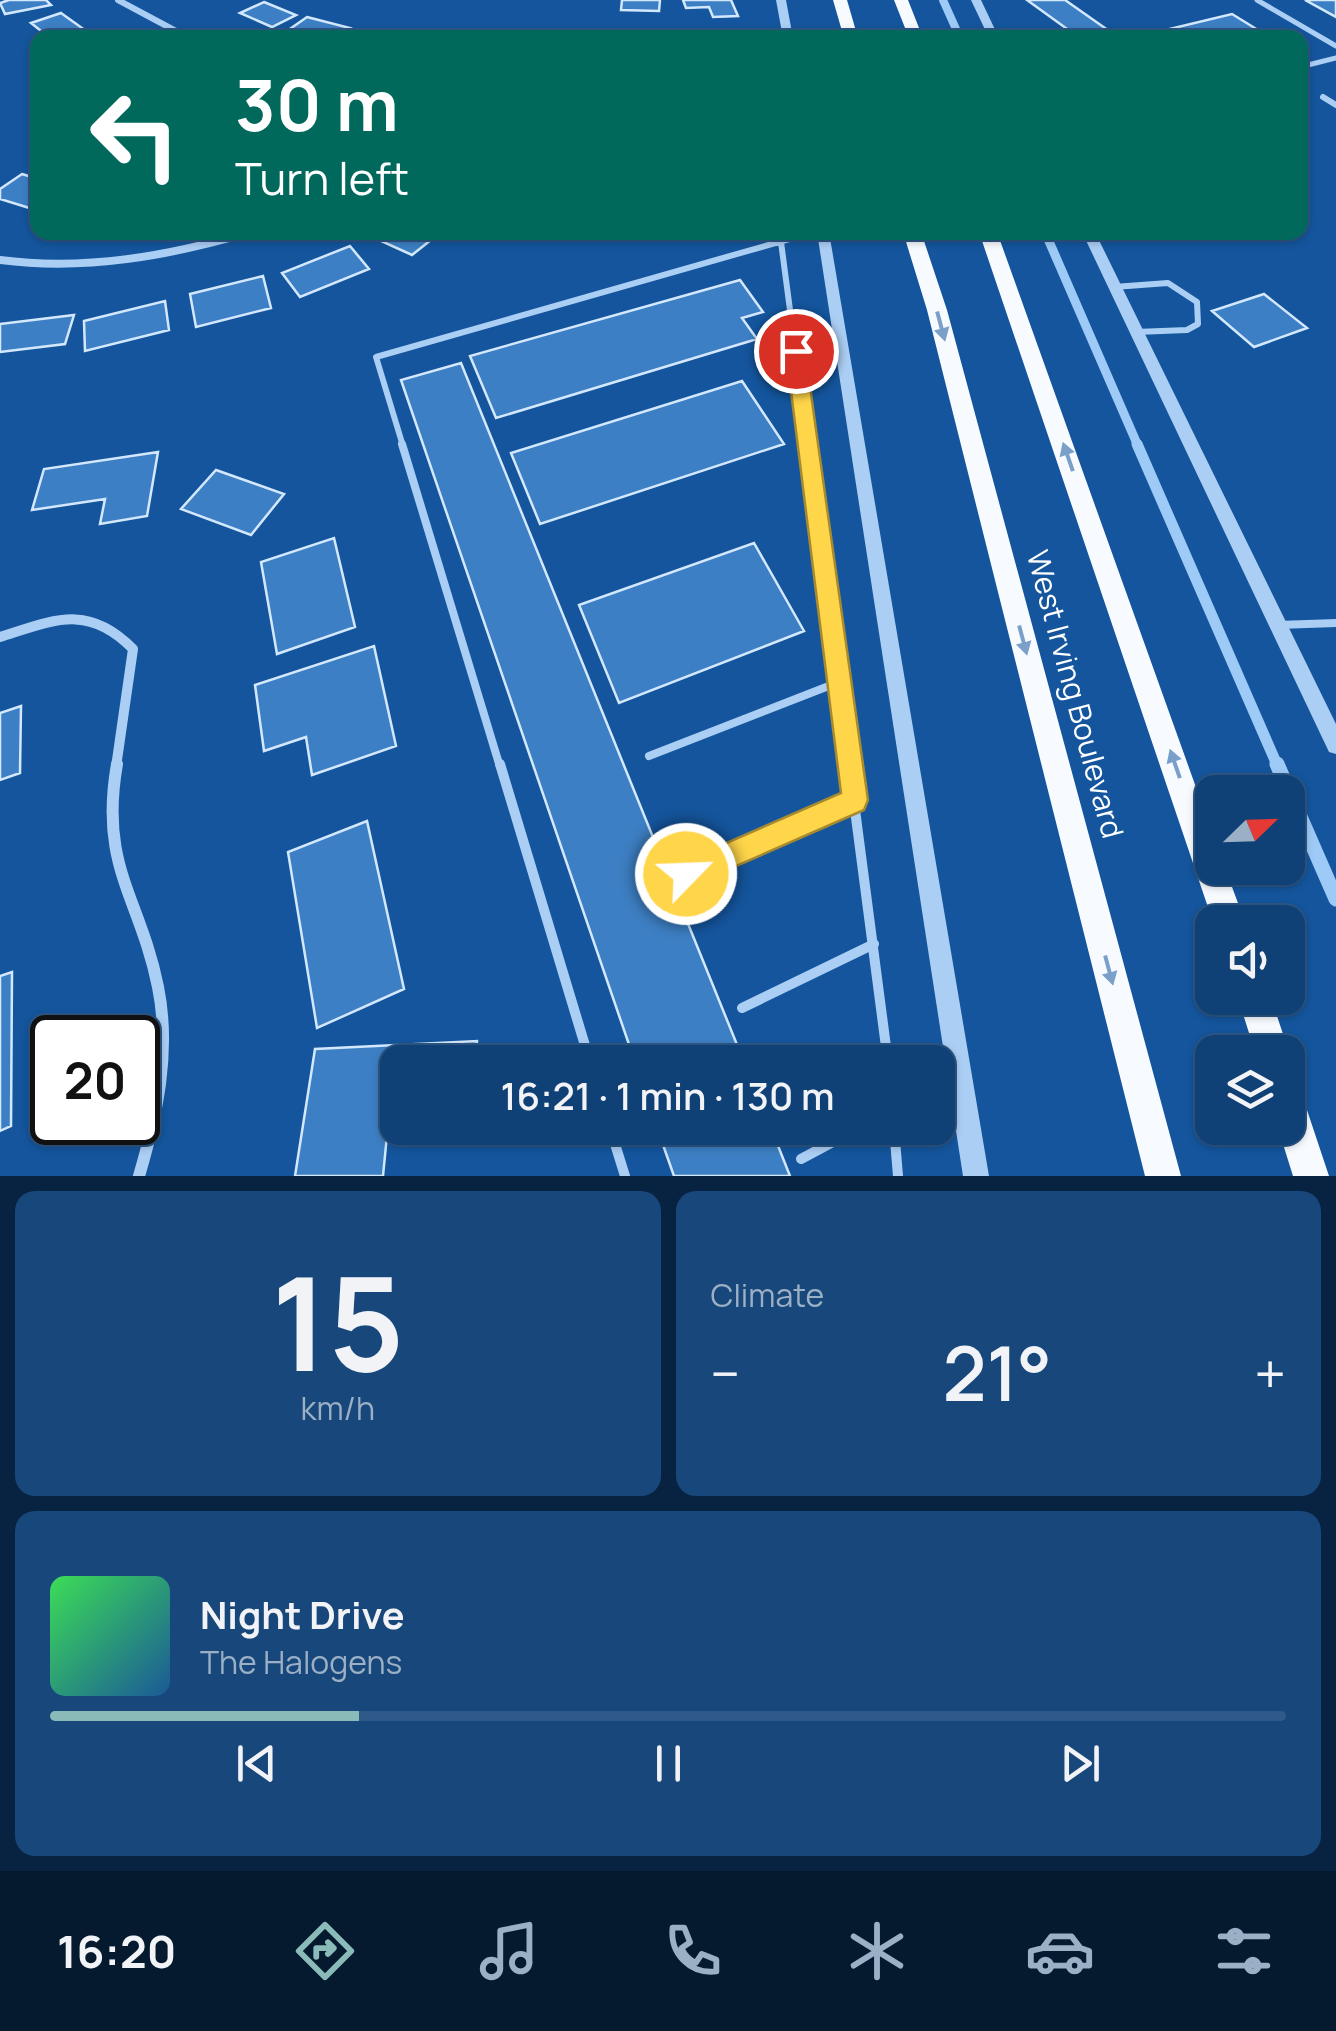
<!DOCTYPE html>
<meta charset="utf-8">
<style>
:root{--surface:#0f4076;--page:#18477b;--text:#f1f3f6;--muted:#9bafc5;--line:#2f5988;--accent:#8bbbb9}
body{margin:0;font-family:Manrope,sans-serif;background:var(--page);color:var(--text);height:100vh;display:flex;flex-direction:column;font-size:38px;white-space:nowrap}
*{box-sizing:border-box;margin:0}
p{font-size:32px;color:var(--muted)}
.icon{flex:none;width:55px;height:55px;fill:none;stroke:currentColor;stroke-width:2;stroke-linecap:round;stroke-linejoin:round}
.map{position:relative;height:1176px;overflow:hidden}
.sheet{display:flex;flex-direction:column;gap:15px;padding:15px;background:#082341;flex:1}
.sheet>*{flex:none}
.guide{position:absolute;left:30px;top:30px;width:1278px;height:210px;border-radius:20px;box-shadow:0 2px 8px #0004,0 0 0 2px var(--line);background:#00695c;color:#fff;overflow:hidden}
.needle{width:65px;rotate:67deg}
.tools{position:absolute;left:1195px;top:775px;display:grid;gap:20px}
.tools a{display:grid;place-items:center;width:110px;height:110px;border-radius:20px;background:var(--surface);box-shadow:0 2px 8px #0004,0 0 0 2px var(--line);font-size:50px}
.speed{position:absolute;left:30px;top:1015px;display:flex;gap:20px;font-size:50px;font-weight:700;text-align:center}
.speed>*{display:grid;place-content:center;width:130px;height:130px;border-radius:50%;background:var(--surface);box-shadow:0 2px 8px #0004,0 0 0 2px var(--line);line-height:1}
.speed .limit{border:5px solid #111;border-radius:15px;background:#fff;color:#111}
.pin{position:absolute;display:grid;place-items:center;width:85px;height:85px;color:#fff;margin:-42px;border:5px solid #fff;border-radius:50%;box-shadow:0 2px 10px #0007}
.me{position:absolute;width:110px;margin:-55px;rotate:66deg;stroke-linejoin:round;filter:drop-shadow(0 0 8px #0008)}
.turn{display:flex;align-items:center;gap:35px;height:210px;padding:0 40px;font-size:45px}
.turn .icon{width:130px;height:130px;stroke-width:2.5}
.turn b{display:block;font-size:70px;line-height:85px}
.big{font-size:75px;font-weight:600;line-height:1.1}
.sheet .card{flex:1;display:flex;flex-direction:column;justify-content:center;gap:15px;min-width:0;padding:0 35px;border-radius:20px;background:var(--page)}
.sheet .dial{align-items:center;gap:0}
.dial b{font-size:130px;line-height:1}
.song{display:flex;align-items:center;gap:30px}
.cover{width:120px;height:120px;border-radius:15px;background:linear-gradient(135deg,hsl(130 70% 55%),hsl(210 70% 35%))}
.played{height:10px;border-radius:5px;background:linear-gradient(90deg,var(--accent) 25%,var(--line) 25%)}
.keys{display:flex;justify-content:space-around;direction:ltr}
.heat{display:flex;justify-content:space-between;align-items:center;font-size:55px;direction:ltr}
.sheet .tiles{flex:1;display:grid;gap:15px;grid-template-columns:1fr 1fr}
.card:last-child{grid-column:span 2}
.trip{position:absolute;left:380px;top:1045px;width:575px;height:100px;border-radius:20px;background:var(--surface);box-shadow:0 2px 8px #0004,0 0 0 2px var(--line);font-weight:600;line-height:100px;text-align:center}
.menu{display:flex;height:160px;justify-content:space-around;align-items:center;background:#061a2f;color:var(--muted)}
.menu .icon{width:70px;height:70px}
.menu .selected{color:var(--accent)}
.menu b{font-size:45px;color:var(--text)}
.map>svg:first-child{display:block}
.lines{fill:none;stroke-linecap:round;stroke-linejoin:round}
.stream-far3{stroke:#9dcaf6;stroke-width:8}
.stream-far2{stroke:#9dcaf6;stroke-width:9}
.stream-far1{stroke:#9dcaf6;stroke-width:11}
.stream{stroke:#9dcaf6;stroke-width:15}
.building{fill:#3d7fc4;stroke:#d3e8fd;stroke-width:2.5}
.service-far3{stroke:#abcef4;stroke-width:5}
.service-far2{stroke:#abcef4;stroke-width:6}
.service-far1{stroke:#abcef4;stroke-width:8}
.service{stroke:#abcef4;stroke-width:10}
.minor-far3{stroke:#abcef4;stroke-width:6}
.minor-far2{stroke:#abcef4;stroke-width:8}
.minor-far1{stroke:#abcef4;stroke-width:10}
.minor{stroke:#abcef4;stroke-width:12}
.tertiary{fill:#abcef4;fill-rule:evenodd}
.primary{fill:#f7fbff;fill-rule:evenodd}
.oneway{fill:#7aa0c9}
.route{fill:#ffd54a;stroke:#a68a30;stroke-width:2.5}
.labels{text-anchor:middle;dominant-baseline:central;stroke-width:10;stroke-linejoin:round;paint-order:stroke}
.street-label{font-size:30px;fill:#fff;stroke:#14559d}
</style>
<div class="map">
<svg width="1336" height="1176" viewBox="0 0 1336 1176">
<rect width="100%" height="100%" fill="#14559d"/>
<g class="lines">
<path class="stream-far3" d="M 943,0 L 960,38"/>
<path class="stream-far2" d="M 1045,232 L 1138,446"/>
<path class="stream-far1" d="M 1137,444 L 1278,767"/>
<path class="stream" d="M 1277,764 L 1336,899"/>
</g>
<path class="building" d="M 9,0 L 46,0 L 51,5 L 5,14 L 0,3 Z
M 622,0 L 660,0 L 659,11 L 621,10 Z
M 683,0 L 731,0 L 738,16 L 713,17 L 709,7 L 686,8 Z
M 1027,0 L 1065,0 L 1105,28 L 1074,34 Z
M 1305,0 L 1336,0 L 1336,17 Z
M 264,2 L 296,15 L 272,27 L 240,13 Z
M 61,13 L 82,28 L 50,38 L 31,23 Z
M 1232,14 L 1271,38 L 1132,38 Z
M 307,17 L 350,28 L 337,38 L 287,31 Z
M 22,174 L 38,179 L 36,210 L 0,199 L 0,189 Z
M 375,232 L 441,232 L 412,255 L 370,236 Z
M 350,246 L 369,269 L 300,297 L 282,273 Z
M 263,276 L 271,308 L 196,327 L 190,294 Z
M 740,280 L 763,312 L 742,318 L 757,339 L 496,418 L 470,356 Z
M 1264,294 L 1307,328 L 1254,347 L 1212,311 Z
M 165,301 L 169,330 L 85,351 L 84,321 Z
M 74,315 L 65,344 L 0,352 L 0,324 Z
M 461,363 L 744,1062 L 635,1062 L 401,380 Z
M 742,381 L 784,444 L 540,524 L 511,453 Z
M 158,452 L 147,516 L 100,524 L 105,499 L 32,510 L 44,469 Z
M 216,470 L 284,494 L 251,535 L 181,509 Z
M 334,538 L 355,627 L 277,654 L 261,562 Z
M 754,543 L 804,631 L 619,703 L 579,605 Z
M 374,646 L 396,746 L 312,775 L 306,737 L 264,751 L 255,685 Z
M 21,706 L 20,773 L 0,780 L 0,713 Z
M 367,821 L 404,989 L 317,1028 L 288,852 Z
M 12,972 L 11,1126 L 0,1131 L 0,976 Z
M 477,1041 L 476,1062 L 398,1062 L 398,1124 L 388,1125 L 383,1176 L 295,1176 L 315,1049 Z
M 657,1128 L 771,1128 L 790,1176 L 674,1176 Z"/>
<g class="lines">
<path class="service-far3" d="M 1257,0 L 1336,46
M 1300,67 L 1336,58"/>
<path class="service-far2" d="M 781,242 L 808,446
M 1114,287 L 1168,283 L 1197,302 L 1198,324 L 1187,330 L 1136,332
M 403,446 L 376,357 L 814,232"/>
<path class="service-far1" d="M 402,444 L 500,767
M 807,444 L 849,767
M 1278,625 L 1336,623
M 649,756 L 839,682"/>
<path class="service" d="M 500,764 L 590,1062
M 849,764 L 888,1062
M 686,874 L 855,800
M 742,1008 L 874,944
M 610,1128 L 625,1176
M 894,1128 L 898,1176
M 801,1159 L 859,1128"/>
<path class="minor-far3" d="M 118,0 L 189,38
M 1323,97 L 1336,105"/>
<path class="minor-far2" d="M 0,260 C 86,271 168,256 251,232"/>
<path class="minor-far1" d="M 0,637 C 54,620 88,603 133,649 L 116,767"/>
<path class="minor" d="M 117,764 C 99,867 140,897 158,987 C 171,1051 157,1115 139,1176"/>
<path class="tertiary" d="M 776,0 L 786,0 L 793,38 L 783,38 Z
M 971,0 L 981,0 L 999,38 L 989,38 Z
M 817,232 L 829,232 L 989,1176 L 963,1176 Z
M 1082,232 L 1095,232 L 1336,724 L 1336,754 L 1329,752 Z"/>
<path class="primary" d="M 833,0 L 847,0 L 858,38 L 844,38 Z
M 894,0 L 908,0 L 923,38 L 909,38 Z
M 903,232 L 921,232 L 947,310 L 1181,1176 L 1145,1176 L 927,310 Z
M 979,232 L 997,232 L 1212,832 L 1212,868 L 1225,868 L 1245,922 L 1213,922 Z
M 1238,998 L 1271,998 L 1289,1052 L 1288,1056 L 1288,1052 L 1255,1052 Z
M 1288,1083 L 1300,1089 L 1329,1176 L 1293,1176 L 1278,1128 L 1288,1128 Z"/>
</g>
<defs><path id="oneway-solid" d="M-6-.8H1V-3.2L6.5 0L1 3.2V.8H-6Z" transform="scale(2.5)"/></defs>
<g class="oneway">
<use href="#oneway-solid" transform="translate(941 326) rotate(75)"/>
<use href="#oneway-solid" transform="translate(1068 457) rotate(-109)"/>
<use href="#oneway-solid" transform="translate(1023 640) rotate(75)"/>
<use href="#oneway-solid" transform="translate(1175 764) rotate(-109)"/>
<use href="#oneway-solid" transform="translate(1109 970) rotate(75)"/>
</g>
<path class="route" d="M 796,345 L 805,351 L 868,800 L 864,810 L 686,888 L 676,884 L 672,874 L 676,865 L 841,793 L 786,351 Z"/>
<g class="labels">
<g class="street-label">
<text transform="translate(1076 694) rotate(75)">West Irving Boulevard</text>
</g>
</g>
</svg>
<div class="tools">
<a><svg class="needle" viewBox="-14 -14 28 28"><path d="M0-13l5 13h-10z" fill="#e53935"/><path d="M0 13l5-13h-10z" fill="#9bafc5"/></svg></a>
<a><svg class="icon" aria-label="sound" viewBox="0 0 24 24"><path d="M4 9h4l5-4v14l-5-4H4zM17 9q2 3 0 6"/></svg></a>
<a><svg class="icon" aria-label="layers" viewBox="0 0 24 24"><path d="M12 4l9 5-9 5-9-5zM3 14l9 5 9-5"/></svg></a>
</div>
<div class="speed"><div class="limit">20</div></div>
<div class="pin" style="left:796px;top:351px;background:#d93025"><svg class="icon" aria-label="arrive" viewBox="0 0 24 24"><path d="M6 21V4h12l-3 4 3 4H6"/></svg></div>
<svg class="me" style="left:686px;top:874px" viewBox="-20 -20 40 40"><circle r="17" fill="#ffd54a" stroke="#fff" stroke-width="3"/><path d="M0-11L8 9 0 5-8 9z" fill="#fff"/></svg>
<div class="trip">16:21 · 1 min · 130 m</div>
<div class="guide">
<div class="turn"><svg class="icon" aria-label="left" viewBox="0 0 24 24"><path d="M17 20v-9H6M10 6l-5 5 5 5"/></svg><div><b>30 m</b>Turn left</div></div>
</div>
</div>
<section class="sheet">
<div class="tiles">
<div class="card dial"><b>15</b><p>km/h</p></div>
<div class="card"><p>Climate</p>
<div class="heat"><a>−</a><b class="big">21°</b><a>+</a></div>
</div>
<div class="card">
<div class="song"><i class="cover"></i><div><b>Night Drive</b><p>The Halogens</p></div></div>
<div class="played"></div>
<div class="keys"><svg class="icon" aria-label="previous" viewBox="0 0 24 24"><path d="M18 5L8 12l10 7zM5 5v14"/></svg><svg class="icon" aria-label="pause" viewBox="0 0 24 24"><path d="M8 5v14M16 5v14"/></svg><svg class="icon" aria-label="next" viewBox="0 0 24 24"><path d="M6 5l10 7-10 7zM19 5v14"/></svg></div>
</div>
</div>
</section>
<nav class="menu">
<b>16:20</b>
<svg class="icon selected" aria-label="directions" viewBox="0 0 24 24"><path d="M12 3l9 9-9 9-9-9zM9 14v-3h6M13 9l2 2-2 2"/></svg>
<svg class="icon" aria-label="music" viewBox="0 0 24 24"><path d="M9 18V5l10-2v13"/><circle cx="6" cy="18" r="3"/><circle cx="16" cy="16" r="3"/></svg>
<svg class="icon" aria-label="phone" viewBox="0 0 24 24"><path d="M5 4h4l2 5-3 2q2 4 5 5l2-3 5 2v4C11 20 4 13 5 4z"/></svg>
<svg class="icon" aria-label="climate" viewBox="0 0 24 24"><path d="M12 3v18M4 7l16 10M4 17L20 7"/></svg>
<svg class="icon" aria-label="car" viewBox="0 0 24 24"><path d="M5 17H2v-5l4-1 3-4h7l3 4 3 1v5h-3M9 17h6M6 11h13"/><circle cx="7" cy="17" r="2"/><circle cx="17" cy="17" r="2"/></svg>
<svg class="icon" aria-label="filters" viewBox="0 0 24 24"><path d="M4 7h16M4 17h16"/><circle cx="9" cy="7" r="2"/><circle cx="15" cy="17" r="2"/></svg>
</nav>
